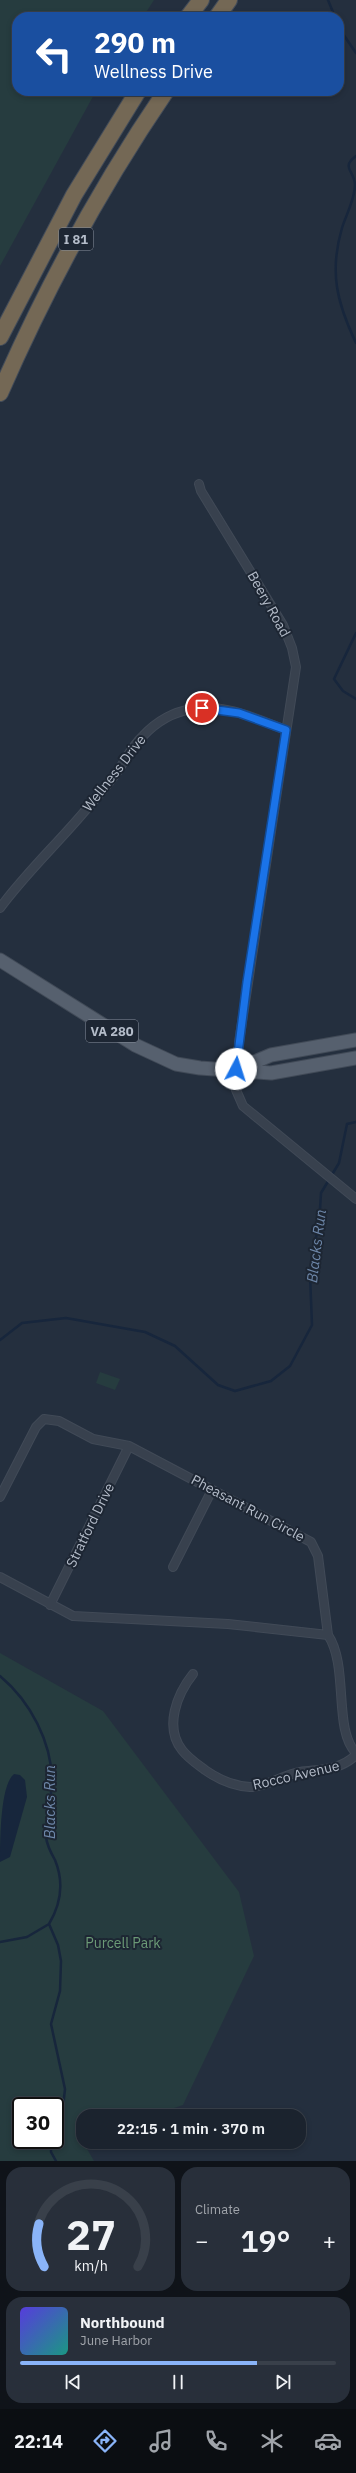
<!DOCTYPE html>
<meta charset="utf-8">
<style>
:root{--surface:#1b232e;--page:#282f3a;--text:#f1f3f6;--muted:#a0a4aa;--line:#39404a;--accent:#8ab4f8}
body{margin:0;font-family:"IBM Plex Sans",sans-serif;background:var(--page);color:var(--text);height:100vh;display:flex;flex-direction:column;font-size:15px;white-space:nowrap}
*{box-sizing:border-box;margin:0}
p{font-size:13px;color:var(--muted)}
.icon{flex:none;width:22px;height:22px;fill:none;stroke:currentColor;stroke-width:2;stroke-linecap:round;stroke-linejoin:round}
.map{position:relative;height:2161px;overflow:hidden}
.drawer{display:flex;flex-direction:column;gap:6px;padding:6px;background:#0f1319;flex:1}
.drawer>*{flex:none}
.guide{position:absolute;left:12px;top:12px;width:332px;height:84px;border-radius:16px;box-shadow:0 2px 6px #0003,0 0 0 1px var(--line);background:#1a4fa0;color:#fff;overflow:hidden}
.speed{position:absolute;left:12px;top:2097px;display:flex;gap:8px;font-size:20px;font-weight:700;text-align:center}
.speed>*{display:grid;place-content:center;width:52px;height:52px;border-radius:50%;background:var(--surface);box-shadow:0 2px 6px #0003,0 0 0 1px var(--line);line-height:1}
.speed .limit{border:2px solid #111;border-radius:6px;background:#fff;color:#111}
.pin{position:absolute;display:grid;place-items:center;width:34px;height:34px;color:#fff;margin:-17px;border:2px solid #fff;border-radius:50%;box-shadow:0 1px 4px #0007}
.me{position:absolute;width:44px;margin:-22px;rotate:5deg;stroke-linejoin:round;filter:drop-shadow(0 0 3px #0008)}
.turn{display:flex;align-items:center;gap:14px;height:84px;padding:0 16px;font-size:18px}
.turn .icon{width:52px;height:52px;stroke-width:2.5}
.turn b{display:block;font-size:28px;line-height:34px}
.big{font-size:30px;font-weight:600;line-height:1.1}
.drawer .tile{flex:1;display:flex;flex-direction:column;justify-content:center;gap:6px;min-width:0;padding:0 14px;border-radius:16px;background:var(--page)}
.drawer .dial{align-items:center;gap:0}
.dial svg{height:104px;overflow:visible;fill:none;stroke:var(--line);stroke-width:7;stroke-linecap:round;text-anchor:middle}
.dial text{fill:var(--text);stroke:none}
.song{display:flex;align-items:center;gap:12px}
.cover{width:48px;height:48px;border-radius:6px;background:linear-gradient(135deg,hsl(250 70% 55%),hsl(170 70% 35%))}
.played{height:4px;border-radius:2px;background:linear-gradient(90deg,var(--accent) 75%,var(--line) 75%)}
.keys{display:flex;justify-content:space-around;direction:ltr}
.heat{display:flex;justify-content:space-between;align-items:center;font-size:22px;direction:ltr}
.drawer .tiles{flex:1;display:grid;gap:6px;grid-template-columns:1fr 1fr}
.tile:last-child{grid-column:span 2}
.trip{position:absolute;left:76px;top:2109px;width:230px;height:40px;border-radius:16px;background:var(--surface);box-shadow:0 2px 6px #0003,0 0 0 1px var(--line);font-weight:600;line-height:40px;text-align:center}
.tabs{display:flex;height:64px;justify-content:space-around;align-items:center;background:#0b0e12;color:var(--muted)}
.tabs .icon{width:28px;height:28px}
.tabs .on{color:var(--accent)}
.tabs b{font-size:18px;color:var(--text)}
.map>svg:first-child{display:block}
.green{fill:#263c3f;fill-rule:evenodd}
.water{fill:#17263c}
.lines{fill:none;stroke-linecap:round;stroke-linejoin:round}
.stream{stroke:#17263c;stroke-width:2.5}
.minor-casing{stroke:#414a57;stroke-width:10}
.primary-casing{stroke:#414a57;stroke-width:15}
.motorway-casing{stroke:#434c59;stroke-width:18}
.minor{stroke:#38414e;stroke-width:8}
.primary{stroke:#56606e;stroke-width:13}
.motorway{stroke:#746855;stroke-width:16}
.route-casing{stroke:#114b97;stroke-width:10}
.route{stroke:#1a73e8;stroke-width:7}
.labels{text-anchor:middle;dominant-baseline:central;stroke-width:4;stroke-linejoin:round;paint-order:stroke}
.shield{fill:#1d2633;stroke:#878f9c;stroke-width:1}
.shield-label{font-size:13px;font-weight:bold;fill:#b4bcc9}
.street-label{font-size:14px;fill:#b4bcc9;stroke:#1d2633}
.park-label{font-size:14px;fill:#6b9a76;stroke:#1d2633}
.water-label{font-size:15px;font-style:italic;fill:#6d86a8;stroke:#1d2633}
</style>
<div class="map">
<svg width="356" height="2161" viewBox="0 0 356 2161">
<rect width="100%" height="100%" fill="#242f3e"/>
<path class="green" d="M 0,0 L 154,0 L 143,17 L 17,17 L 17,91 L 96,91 L 0,266 Z
M 100,1372 L 120,1379 L 115,1390 L 96,1383 Z
M 0,1653 L 103,1711 L 239,1892 L 254,1956 L 183,2105 L 150,2116 L 83,2116 L 82,2140 L 94,2161 L 0,2161 ZM 21,2106 L 55,2106 L 55,2140 L 21,2140 Z"/>
<path class="water" d="M 14,1774 L 20,1775 L 25,1780 L 27,1797 L 10,1857 L 0,1862 C 0,1841 0,1785 14,1774 Z"/>
<g class="lines">
<path class="stream" d="M 328,0 L 335,17
M 339,28 L 356,53
M 356,156 C 340,168 355,171 355,185 C 355,199 346,215 342,228 C 329,272 337,303 356,343
M 356,633 L 334,679 L 343,691 L 356,699
M 0,1340 L 22,1323 L 66,1318 L 145,1332 L 175,1346 L 218,1385 L 235,1391 L 271,1381 L 290,1366 L 312,1325 L 310,1275 L 313,1248 L 319,1226 L 321,1193 L 339,1163 L 347,1124 L 356,1122
M 0,1676 C 30,1701 52,1742 52,1782 C 51,1801 46,1819 46,1837 C 47,1846 51,1853 55,1860 C 64,1882 61,1904 49,1924 L 58,1945 L 61,1961 L 60,1991 L 51,2024 L 65,2089 L 63,2107 L 55,2126
M 0,1942 L 27,1937 L 49,1924
M 51,2140 L 51,2152 L 56,2161"/>
<g class="minor-casing">
<path id="minor" d="M 199,484 L 201,491 L 283,625 L 292,648 L 296,667 L 239,1042 L 236,1090 L 243,1106 L 356,1199
M 0,908 C 25,874 56,845 84,812 C 96,798 110,783 120,768 C 127,757 133,745 143,736 C 156,722 173,712 192,709 C 224,703 257,719 286,730
M 0,1497 L 36,1427 L 44,1419 L 59,1421 L 93,1439 L 129,1446 L 311,1542 L 318,1556 L 328,1635 L 228,1624 L 73,1616 L 0,1577
M 173,1567 L 212,1490
M 50,1605 L 129,1446
M 328,1635 C 349,1666 333,1730 356,1753
M 193,1674 C 177,1694 164,1727 182,1750 C 188,1758 197,1764 205,1770 C 218,1779 233,1786 250,1787 C 267,1787 283,1775 300,1772 C 321,1769 339,1771 356,1755"/>
</g>
<g class="primary-casing">
<path id="primary" d="M 0,960 L 135,1045 L 176,1064 L 200,1068 L 271,1073 L 356,1058
M 238,1069 L 271,1055 L 356,1040"/>
</g>
<g class="motorway-casing">
<path id="motorway" d="M 188,17 L 201,0
M 217,17 L 229,0
M 0,337 L 74,195 L 138,91
M 0,393 C 46,288 101,186 166,91"/>
</g>
<use href="#minor" class="minor"/>
<use href="#primary" class="primary"/>
<use href="#motorway" class="motorway"/>
</g>
<g class="lines">
<g class="route-casing">
<path id="route" d="M 202,708 L 239,713 L 286,730 L 247,982 L 236,1069"/>
</g>
<use href="#route" class="route"/>
</g>
<g class="labels">
<g class="shield">
<rect x="59" y="228" width="34" height="22" rx="3"/>
<rect x="86" y="1020" width="52" height="22" rx="3"/>
</g>
<g class="shield-label">
<text x="76" y="239">I 81</text>
<text x="112" y="1031">VA 280</text>
</g>
<g class="street-label">
<text transform="translate(269 604) rotate(61)">Beery Road</text>
<text transform="translate(114 773) rotate(-52)">Wellness Drive</text>
<text transform="translate(248 1508) rotate(28)">Pheasant Run Circle</text>
<text transform="translate(90 1525) rotate(-64)">Stratford Drive</text>
<text transform="translate(296 1775) rotate(-13)">Rocco Avenue</text>
</g>
<g class="park-label">
<text x="123" y="1943">Purcell Park</text>
</g>
<g class="water-label">
<text transform="translate(316 1246) rotate(-83)">Blacks Run</text>
<text transform="translate(49 1802) rotate(-90)">Blacks Run</text>
</g>
</g>
</svg>
<div class="speed"><div class="limit">30</div></div>
<div class="pin" style="left:202px;top:708px;background:#d93025"><svg class="icon" aria-label="arrive" viewBox="0 0 24 24"><path d="M6 21V4h12l-3 4 3 4H6"/></svg></div>
<svg class="me" style="left:236px;top:1069px" viewBox="-20 -20 40 40"><circle r="19" fill="#fff"/><path d="M0-13L10 11 0 6-10 11z" fill="#1a73e8"/></svg>
<div class="trip">22:15 · 1 min · 370 m</div>
<div class="guide">
<div class="turn"><svg class="icon" aria-label="left" viewBox="0 0 24 24"><path d="M17 20v-9H6M10 6l-5 5 5 5"/></svg><div><b>290 m</b>Wellness Drive</div></div>
</div>
</div>
<section class="drawer">
<div class="tiles">
<div class="tile dial"><svg viewBox="0 0 100 80">
<path d="M14 69A42 42 0 1 1 86 69"/>
<path d="M14 69A42 42 0 0 1 10 36" stroke="#8ab4f8"/>
<text x="50" y="56" font-size="32" font-weight="700">27</text>
<text x="50" y="72" font-size="11">km/h</text>
</svg></div>
<div class="tile"><p>Climate</p>
<div class="heat"><a>−</a><b class="big">19°</b><a>+</a></div>
</div>
<div class="tile">
<div class="song"><i class="cover"></i><div><b>Northbound</b><p>June Harbor</p></div></div>
<div class="played"></div>
<div class="keys"><svg class="icon" aria-label="previous" viewBox="0 0 24 24"><path d="M18 5L8 12l10 7zM5 5v14"/></svg><svg class="icon" aria-label="pause" viewBox="0 0 24 24"><path d="M8 5v14M16 5v14"/></svg><svg class="icon" aria-label="next" viewBox="0 0 24 24"><path d="M6 5l10 7-10 7zM19 5v14"/></svg></div>
</div>
</div>
</section>
<nav class="tabs">
<b>22:14</b>
<svg class="icon on" aria-label="directions" viewBox="0 0 24 24"><path d="M12 3l9 9-9 9-9-9zM9 14v-3h6M13 9l2 2-2 2"/></svg>
<svg class="icon" aria-label="music" viewBox="0 0 24 24"><path d="M9 18V5l10-2v13"/><circle cx="6" cy="18" r="3"/><circle cx="16" cy="16" r="3"/></svg>
<svg class="icon" aria-label="phone" viewBox="0 0 24 24"><path d="M5 4h4l2 5-3 2q2 4 5 5l2-3 5 2v4C11 20 4 13 5 4z"/></svg>
<svg class="icon" aria-label="climate" viewBox="0 0 24 24"><path d="M12 3v18M4 7l16 10M4 17L20 7"/></svg>
<svg class="icon" aria-label="car" viewBox="0 0 24 24"><path d="M5 17H2v-5l4-1 3-4h7l3 4 3 1v5h-3M9 17h6M6 11h13"/><circle cx="7" cy="17" r="2"/><circle cx="17" cy="17" r="2"/></svg>
</nav>
